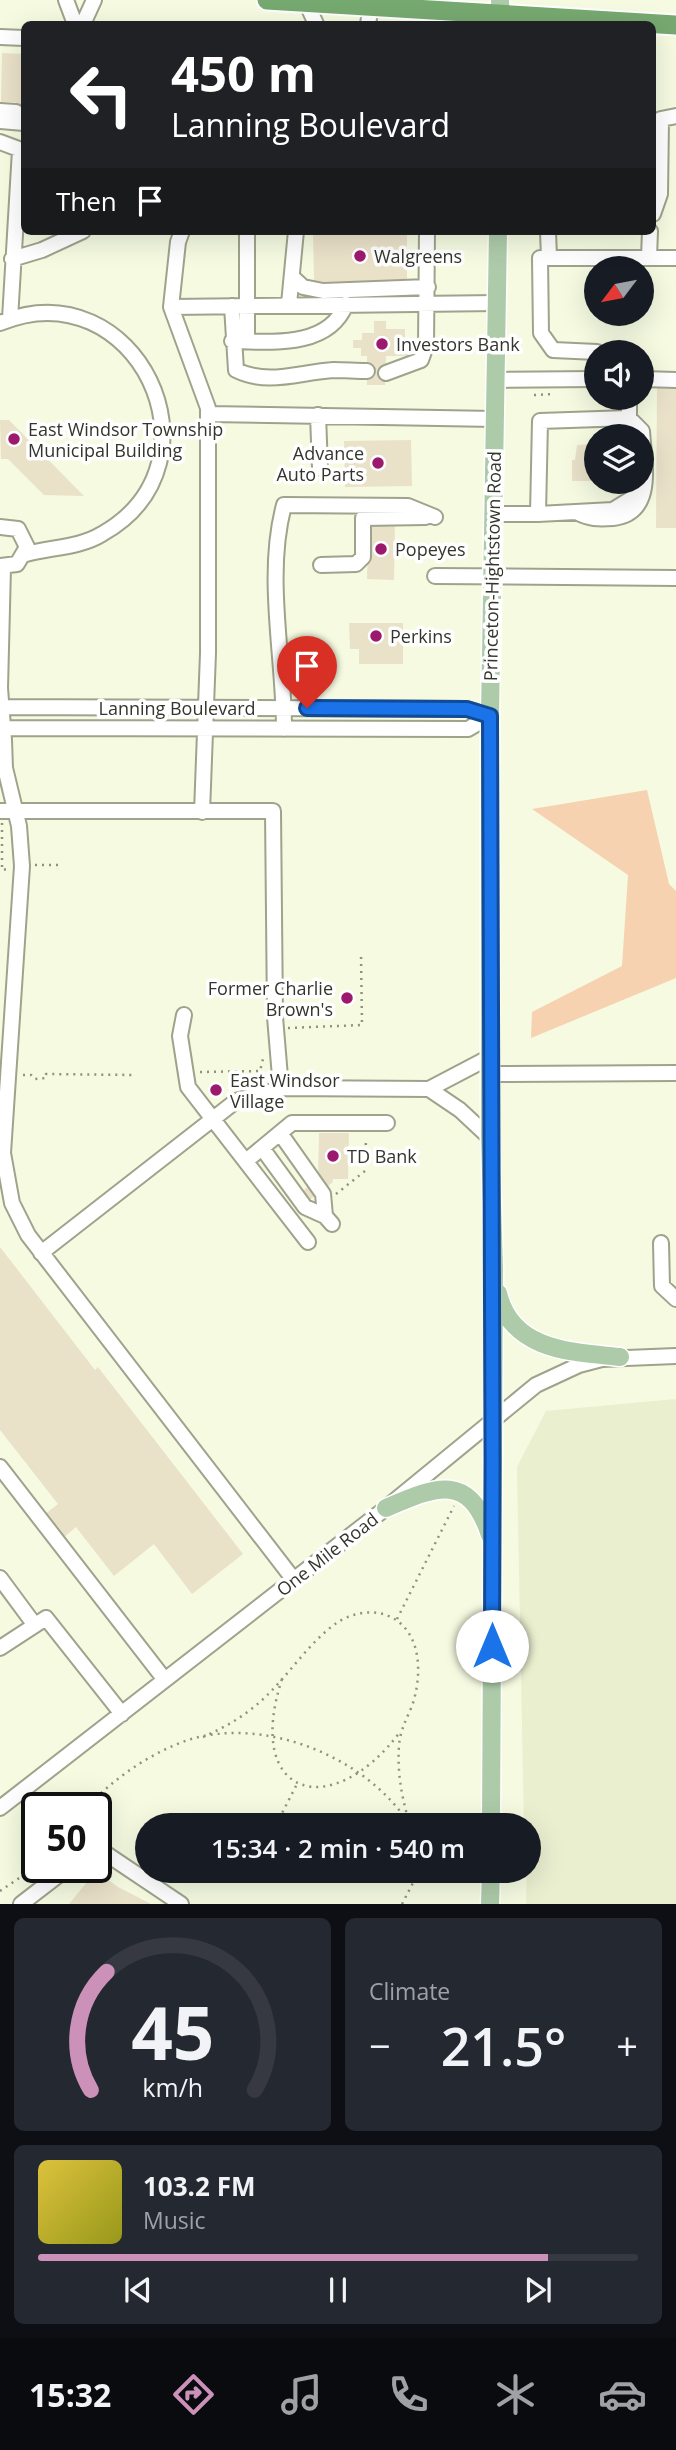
<!DOCTYPE html>
<meta charset="utf-8">
<style>
:root{--surface:#171b24;--page:#242831;--text:#f1f3f6;--muted:#9ea1a6;--line:#363941;--accent:#cb91b8}
body{margin:0;font-family:"Open Sans",sans-serif;background:var(--page);color:var(--text);height:100vh;display:flex;flex-direction:column;font-size:26px;white-space:nowrap}
*{box-sizing:border-box;margin:0}
p{font-size:23px;color:var(--muted)}
.icon{flex:none;width:38px;height:38px;fill:none;stroke:currentColor;stroke-width:2;stroke-linecap:round;stroke-linejoin:round}
.map{position:relative;height:1904px;overflow:hidden}
.sheet{display:flex;flex-direction:column;gap:14px;padding:14px;background:#0d0f14;flex:1}
.sheet>*{flex:none}
.guide{position:absolute;left:21px;top:21px;width:635px;height:214px;border-radius:10px;box-shadow:0 7px 28px #0002;background:#202124;color:#fff;overflow:hidden}
.needle{width:46px;rotate:238deg}
.buttons{position:absolute;left:584px;top:256px;display:grid;gap:14px}
.buttons a{display:grid;place-items:center;width:70px;height:70px;border-radius:50%;background:var(--surface);box-shadow:0 7px 28px #0002;font-size:35px}
.speed{position:absolute;left:21px;top:1792px;display:flex;gap:14px;font-size:35px;font-weight:700;text-align:center}
.speed>*{display:grid;place-content:center;width:91px;height:91px;border-radius:50%;background:var(--surface);box-shadow:0 7px 28px #0002;line-height:1}
.speed .limit{border:4px solid #111;border-radius:10px;background:#fff;color:#111}
.pin{position:absolute;display:grid;place-items:center;width:60px;height:60px;color:#fff;margin:-72px -30px;border-radius:50% 50% 50% 0;rotate:-45deg;box-shadow:0 0 7px #0007}
.pin .icon{rotate:45deg}
.me{position:absolute;width:77px;margin:-38px;rotate:0deg;stroke-linejoin:round;filter:drop-shadow(0 0 5px #0008)}
.turn{display:flex;align-items:center;gap:24px;height:147px;padding:0 35px;font-size:32px}
.turn .icon{width:91px;height:91px;stroke-width:2.5}
.turn b{display:block;font-size:49px;line-height:60px}
.then{display:flex;align-items:center;height:66px;padding:0 35px;background:#0003;gap:14px;font-size:26px}
.big{font-size:52px;font-weight:600;line-height:1.1}
.sheet .card{flex:1;display:flex;flex-direction:column;justify-content:center;gap:10px;min-width:0;padding:0 24px;border-radius:10px;background:var(--page)}
.sheet .dial{align-items:center;gap:0}
.dial svg{height:182px;overflow:visible;fill:none;stroke:var(--line);stroke-width:7;stroke-linecap:round;text-anchor:middle}
.dial text{fill:var(--text);stroke:none}
.song{display:flex;align-items:center;gap:21px}
.cover{width:84px;height:84px;border-radius:10px;background:linear-gradient(135deg,hsl(50 70% 55%),hsl(60 70% 35%))}
.played{height:7px;border-radius:4px;background:linear-gradient(90deg,var(--accent) 85%,var(--line) 85%)}
.keys{display:flex;justify-content:space-around;direction:ltr}
.heat{display:flex;justify-content:space-between;align-items:center;font-size:38px;direction:ltr}
.sheet .tiles{flex:1;display:grid;gap:14px;grid-template-columns:1fr 1fr}
.card:last-child{grid-column:span 2}
.trip{position:absolute;left:135px;top:1813px;width:406px;height:70px;border-radius:35px;background:var(--surface);box-shadow:0 7px 28px #0002;font-weight:600;line-height:70px;text-align:center}
.tab-bar{display:flex;height:112px;justify-content:space-around;align-items:center;background:#090b0e;color:var(--muted)}
.tab-bar .icon{width:49px;height:49px}
.tab-bar .current{color:var(--accent)}
.tab-bar b{font-size:32px;color:var(--text)}
.map>svg:first-child{display:block}
.built{fill:#e9efcf}
.green{fill:#f6d2b0}
.building{fill:#eae1c9}
.lines{fill:none;stroke-linecap:round;stroke-linejoin:round}
.minor-casing{stroke:#9fa38c;stroke-width:18}
.major-casing{stroke:#fff;stroke-width:21}
.highway-casing{stroke:#fff;stroke-width:23}
.path{stroke:#8e9281;stroke-width:2.5;stroke-dasharray:2 5;stroke-linecap:butt}
.minor{stroke:#fff;stroke-width:14}
.major{stroke:#adcba9;stroke-width:18}
.highway{stroke:#76a970;stroke-width:19}
.route-casing{stroke:#114b97;stroke-width:18}
.route{stroke:#1a73e8;stroke-width:12}
.poi-dot{fill:#9c1a6d;stroke:#fff;stroke-width:2.5}
.labels{text-anchor:middle;dominant-baseline:central;stroke-width:7;stroke-linejoin:round;paint-order:stroke}
.poi-label{font-size:18px;fill:#34362d;stroke:#fff;text-anchor:start}
.street-label{font-size:18px;fill:#34362d;stroke:#fff}
</style>
<div class="map">
<svg width="676" height="1904" viewBox="0 0 676 1904">
<rect width="100%" height="100%" fill="#f5fae1"/>
<path class="built" d="M 676,1399 L 676,1904 L 526,1904 L 528,1825 L 524,1825 L 517,1467 L 546,1411 Z"/>
<path class="green" d="M 647,790 L 669,884 L 676,891 L 676,978 L 531,1038 L 532,1012 L 622,966 L 628,875 L 532,809 Z"/>
<path class="building" d="M 2,53 L 24,54 L 24,115 L 15,115 L 16,102 L 1,102 Z
M 313,231 L 407,231 L 407,281 L 314,282 Z
M 374,321 L 386,321 L 386,329 L 405,329 L 405,341 L 408,341 L 408,356 L 386,356 L 385,385 L 367,385 L 367,356 L 361,356 L 361,348 L 353,348 L 353,340 L 362,340 L 362,333 L 374,333 Z
M 657,388 L 676,389 L 676,528 L 656,528 Z
M 0,420 L 9,420 L 84,496 L 44,495 L 8,459 L 1,459 Z
M 411,440 L 412,486 L 345,487 L 344,441 Z
M 597,444 L 597,481 L 572,481 L 572,460 L 575,460 L 577,445 Z
M 369,519 L 395,519 L 394,580 L 367,579 Z
M 349,623 L 403,623 L 403,664 L 359,664 L 359,649 L 350,649 Z
M 319,1133 L 349,1133 L 348,1179 L 333,1179 L 332,1183 L 304,1204 L 297,1195 L 318,1179 Z
M 0,1247 L 95,1370 L 98,1367 L 243,1554 L 192,1594 L 154,1544 L 114,1576 L 76,1527 L 62,1539 L 44,1515 L 58,1504 L 0,1430 Z
M 96,1871 L 118,1887 L 151,1904 L 69,1904 Z"/>
<g class="lines">
<g class="minor-casing">
<path id="minor" d="M 66,0 L 75,24
M 306,2 L 316,24
M 83,24 L 94,0
M 368,24 L 371,6
M 0,37 L 24,38
M 0,111 L 16,112
M 0,121 L 24,123
M 0,142 L 24,151
M 653,214 L 660,194 L 661,119 L 676,116
M 182,231 L 178,242 L 171,307 L 208,408 L 208,653 L 202,812
M 548,231 L 549,258
M 649,257 L 650,231
M 12,259 L 42,250 L 83,231
M 292,277 L 303,287 L 323,291 L 428,287
M 289,304 L 296,231
M 232,306 L 236,370 C 269,386 299,372 334,370 C 345,370 356,371 367,371
M 171,307 L 497,303
M 10,319 L 20,150
M 0,323 C 135,267 230,462 102,534 C 79,548 51,547 26,554
M 232,341 C 272,342 329,348 346,304
M 247,341 L 247,231
M 597,352 L 553,350 L 541,333 L 540,258 L 676,258
M 386,373 L 421,360 L 426,346 L 427,231
M 642,379 L 676,380
M 495,380 L 597,379
M 208,414 L 495,419
M 318,415 L 320,468
M 628,436 L 629,418
M 576,512 C 590,519 598,519 613,518 C 656,513 644,463 642,431 L 629,418
M 493,514 L 538,514 L 540,421 L 629,418 L 629,397
M 538,514 L 613,510 L 634,497 L 636,483
M 0,527 L 18,529 L 27,547 L 17,564 L 0,566
M 321,565 L 356,564 L 363,557 L 363,518 L 426,517
M 3,567 L 0,688 L 4,740 L 5,768 L 19,826 L 22,866 L 3,1153 L 12,1203 L 28,1235 L 294,1580
M 435,576 L 676,578
M 0,707 L 467,709 L 490,716
M 0,728 L 468,729 L 490,716
M 284,729 C 284,656 265,576 284,505 L 408,506 L 435,517
M 0,811 L 273,811 L 275,1017 L 281,1089
M 184,1015 L 180,1036 L 188,1087 L 308,1242
M 490,1074 L 676,1073
M 429,1089 L 460,1110 L 490,1138
M 280,1133 L 323,1194 L 325,1216 L 332,1224
M 262,1148 L 305,1207 L 325,1216
M 246,1161 L 292,1123 L 387,1123
M 661,1243 L 662,1286 L 676,1299
M 41,1253 L 236,1101 L 284,1088 L 429,1089 L 490,1057
M 0,1467 L 165,1680
M 0,1578 L 34,1624
M 0,1648 L 46,1618 L 122,1714
M 0,1808 L 386,1508 L 536,1385 L 579,1365 L 602,1359 L 676,1356
M 96,1847 L 181,1904
M 21,1904 L 69,1867"/>
</g>
<g class="major-casing">
<path id="major" d="M 500,0 L 501,24
M 498,1293 C 511,1351 572,1352 620,1357
M 386,1508 C 435,1487 469,1471 490,1535
M 491,1825 L 494,1268 L 490,1138 L 490,716 L 498,231
M 490,1904 L 491,1871"/>
</g>
<g class="highway-casing">
<path id="highway" d="M 267,0 L 676,25"/>
</g>
<path class="path" d="M 534,395 L 555,394
M 2,823 L 2,870 L 8,869
M 35,865 L 59,865 L 58,869
M 288,1028 L 362,1025 L 361,954
M 200,1072 L 260,1071 L 263,1059
M 23,1075 L 31,1075 L 35,1079 L 46,1078 L 46,1074 L 134,1075
M 336,1194 L 365,1171 L 366,1138
M 397,1619 L 454,1506
M 282,1679 C 243,1798 332,1823 400,1732
M 203,1737 C 221,1729 238,1720 254,1707 C 284,1683 304,1647 335,1624 C 349,1614 370,1609 386,1615 C 422,1628 423,1674 412,1706 C 406,1720 400,1731 399,1746 C 397,1773 402,1799 410,1825
M 86,1808 C 113,1779 150,1753 188,1740 C 263,1716 364,1756 407,1821
M 276,1825 L 298,1782
M 0,1891 L 37,1866
M 402,1904 L 415,1879 L 415,1871"/>
<use href="#minor" class="minor"/>
<use href="#major" class="major"/>
<use href="#highway" class="highway"/>
</g>
<g class="lines">
<g class="route-casing">
<path id="route" d="M 307,708 L 467,709 L 490,716 C 490,1026 494,1336 492,1646"/>
</g>
<use href="#route" class="route"/>
</g>
<g class="poi-dot">
<circle cx="360" cy="256" r="7"/>
<circle cx="382" cy="344" r="7"/>
<circle cx="14" cy="439" r="7"/>
<circle cx="378" cy="463" r="7"/>
<circle cx="381" cy="549" r="7"/>
<circle cx="376" cy="636" r="7"/>
<circle cx="347" cy="998" r="7"/>
<circle cx="216" cy="1090" r="7"/>
<circle cx="333" cy="1156" r="7"/>
</g>
<g class="labels">
<g class="poi-label">
<text x="374" y="256">Walgreens</text>
<text x="396" y="344">Investors Bank</text>
<text x="28" y="429">East Windsor Township<tspan x="28" dy="21">Municipal Building</tspan></text>
<text x="364" y="453" text-anchor="end">Advance<tspan x="364" dy="21">Auto Parts</tspan></text>
<text x="395" y="549">Popeyes</text>
<text x="390" y="636">Perkins</text>
<text x="333" y="988" text-anchor="end">Former Charlie<tspan x="333" dy="21">Brown's</tspan></text>
<text x="230" y="1080">East Windsor<tspan x="230" dy="21">Village</tspan></text>
<text x="347" y="1156">TD Bank</text>
</g>
<g class="street-label">
<text transform="translate(492 566) rotate(-89)">Princeton-Hightstown Road</text>
<text x="177" y="708">Lanning Boulevard</text>
<text transform="translate(327 1554) rotate(-38)">One Mile Road</text>
</g>
</g>
</svg>
<div class="buttons">
<a><svg class="needle" viewBox="-14 -14 28 28"><path d="M0-13l5 13h-10z" fill="#e53935"/><path d="M0 13l5-13h-10z" fill="#9ea1a6"/></svg></a>
<a><svg class="icon" aria-label="sound" viewBox="0 0 24 24"><path d="M4 9h4l5-4v14l-5-4H4zM17 9q2 3 0 6"/></svg></a>
<a><svg class="icon" aria-label="layers" viewBox="0 0 24 24"><path d="M12 4l9 5-9 5-9-5zM3 14l9 5 9-5"/></svg></a>
</div>
<div class="speed"><div class="limit">50</div></div>
<div class="pin" style="left:307px;top:708px;background:#d93025"><svg class="icon" aria-label="arrive" viewBox="0 0 24 24"><path d="M6 21V4h12l-3 4 3 4H6"/></svg></div>
<svg class="me" style="left:492px;top:1646px" viewBox="-20 -20 40 40"><circle r="19" fill="#fff"/><path d="M0-13L10 11 0 6-10 11z" fill="#1a73e8"/></svg>
<div class="trip">15:34 · 2 min · 540 m</div>
<div class="guide">
<div class="turn"><svg class="icon" aria-label="left" viewBox="0 0 24 24"><path d="M17 20v-9H6M10 6l-5 5 5 5"/></svg><div><b>450 m</b>Lanning Boulevard</div></div>
<div class="then">Then<svg class="icon" aria-label="arrive" viewBox="0 0 24 24"><path d="M6 21V4h12l-3 4 3 4H6"/></svg></div>
</div>
</div>
<section class="sheet">
<div class="tiles">
<div class="card dial"><svg viewBox="0 0 100 80">
<path d="M14 69A42 42 0 1 1 86 69"/>
<path d="M14 69A42 42 0 0 1 21 17" stroke="#cb91b8"/>
<text x="50" y="56" font-size="32" font-weight="700">45</text>
<text x="50" y="72" font-size="11">km/h</text>
</svg></div>
<div class="card"><p>Climate</p>
<div class="heat"><a>−</a><b class="big">21.5°</b><a>+</a></div>
</div>
<div class="card">
<div class="song"><i class="cover"></i><div><b>103.2 FM</b><p>Music</p></div></div>
<div class="played"></div>
<div class="keys"><svg class="icon" aria-label="previous" viewBox="0 0 24 24"><path d="M18 5L8 12l10 7zM5 5v14"/></svg><svg class="icon" aria-label="pause" viewBox="0 0 24 24"><path d="M8 5v14M16 5v14"/></svg><svg class="icon" aria-label="next" viewBox="0 0 24 24"><path d="M6 5l10 7-10 7zM19 5v14"/></svg></div>
</div>
</div>
</section>
<nav class="tab-bar">
<b>15:32</b>
<svg class="icon current" aria-label="directions" viewBox="0 0 24 24"><path d="M12 3l9 9-9 9-9-9zM9 14v-3h6M13 9l2 2-2 2"/></svg>
<svg class="icon" aria-label="music" viewBox="0 0 24 24"><path d="M9 18V5l10-2v13"/><circle cx="6" cy="18" r="3"/><circle cx="16" cy="16" r="3"/></svg>
<svg class="icon" aria-label="phone" viewBox="0 0 24 24"><path d="M5 4h4l2 5-3 2q2 4 5 5l2-3 5 2v4C11 20 4 13 5 4z"/></svg>
<svg class="icon" aria-label="climate" viewBox="0 0 24 24"><path d="M12 3v18M4 7l16 10M4 17L20 7"/></svg>
<svg class="icon" aria-label="car" viewBox="0 0 24 24"><path d="M5 17H2v-5l4-1 3-4h7l3 4 3 1v5h-3M9 17h6M6 11h13"/><circle cx="7" cy="17" r="2"/><circle cx="17" cy="17" r="2"/></svg>
</nav>
